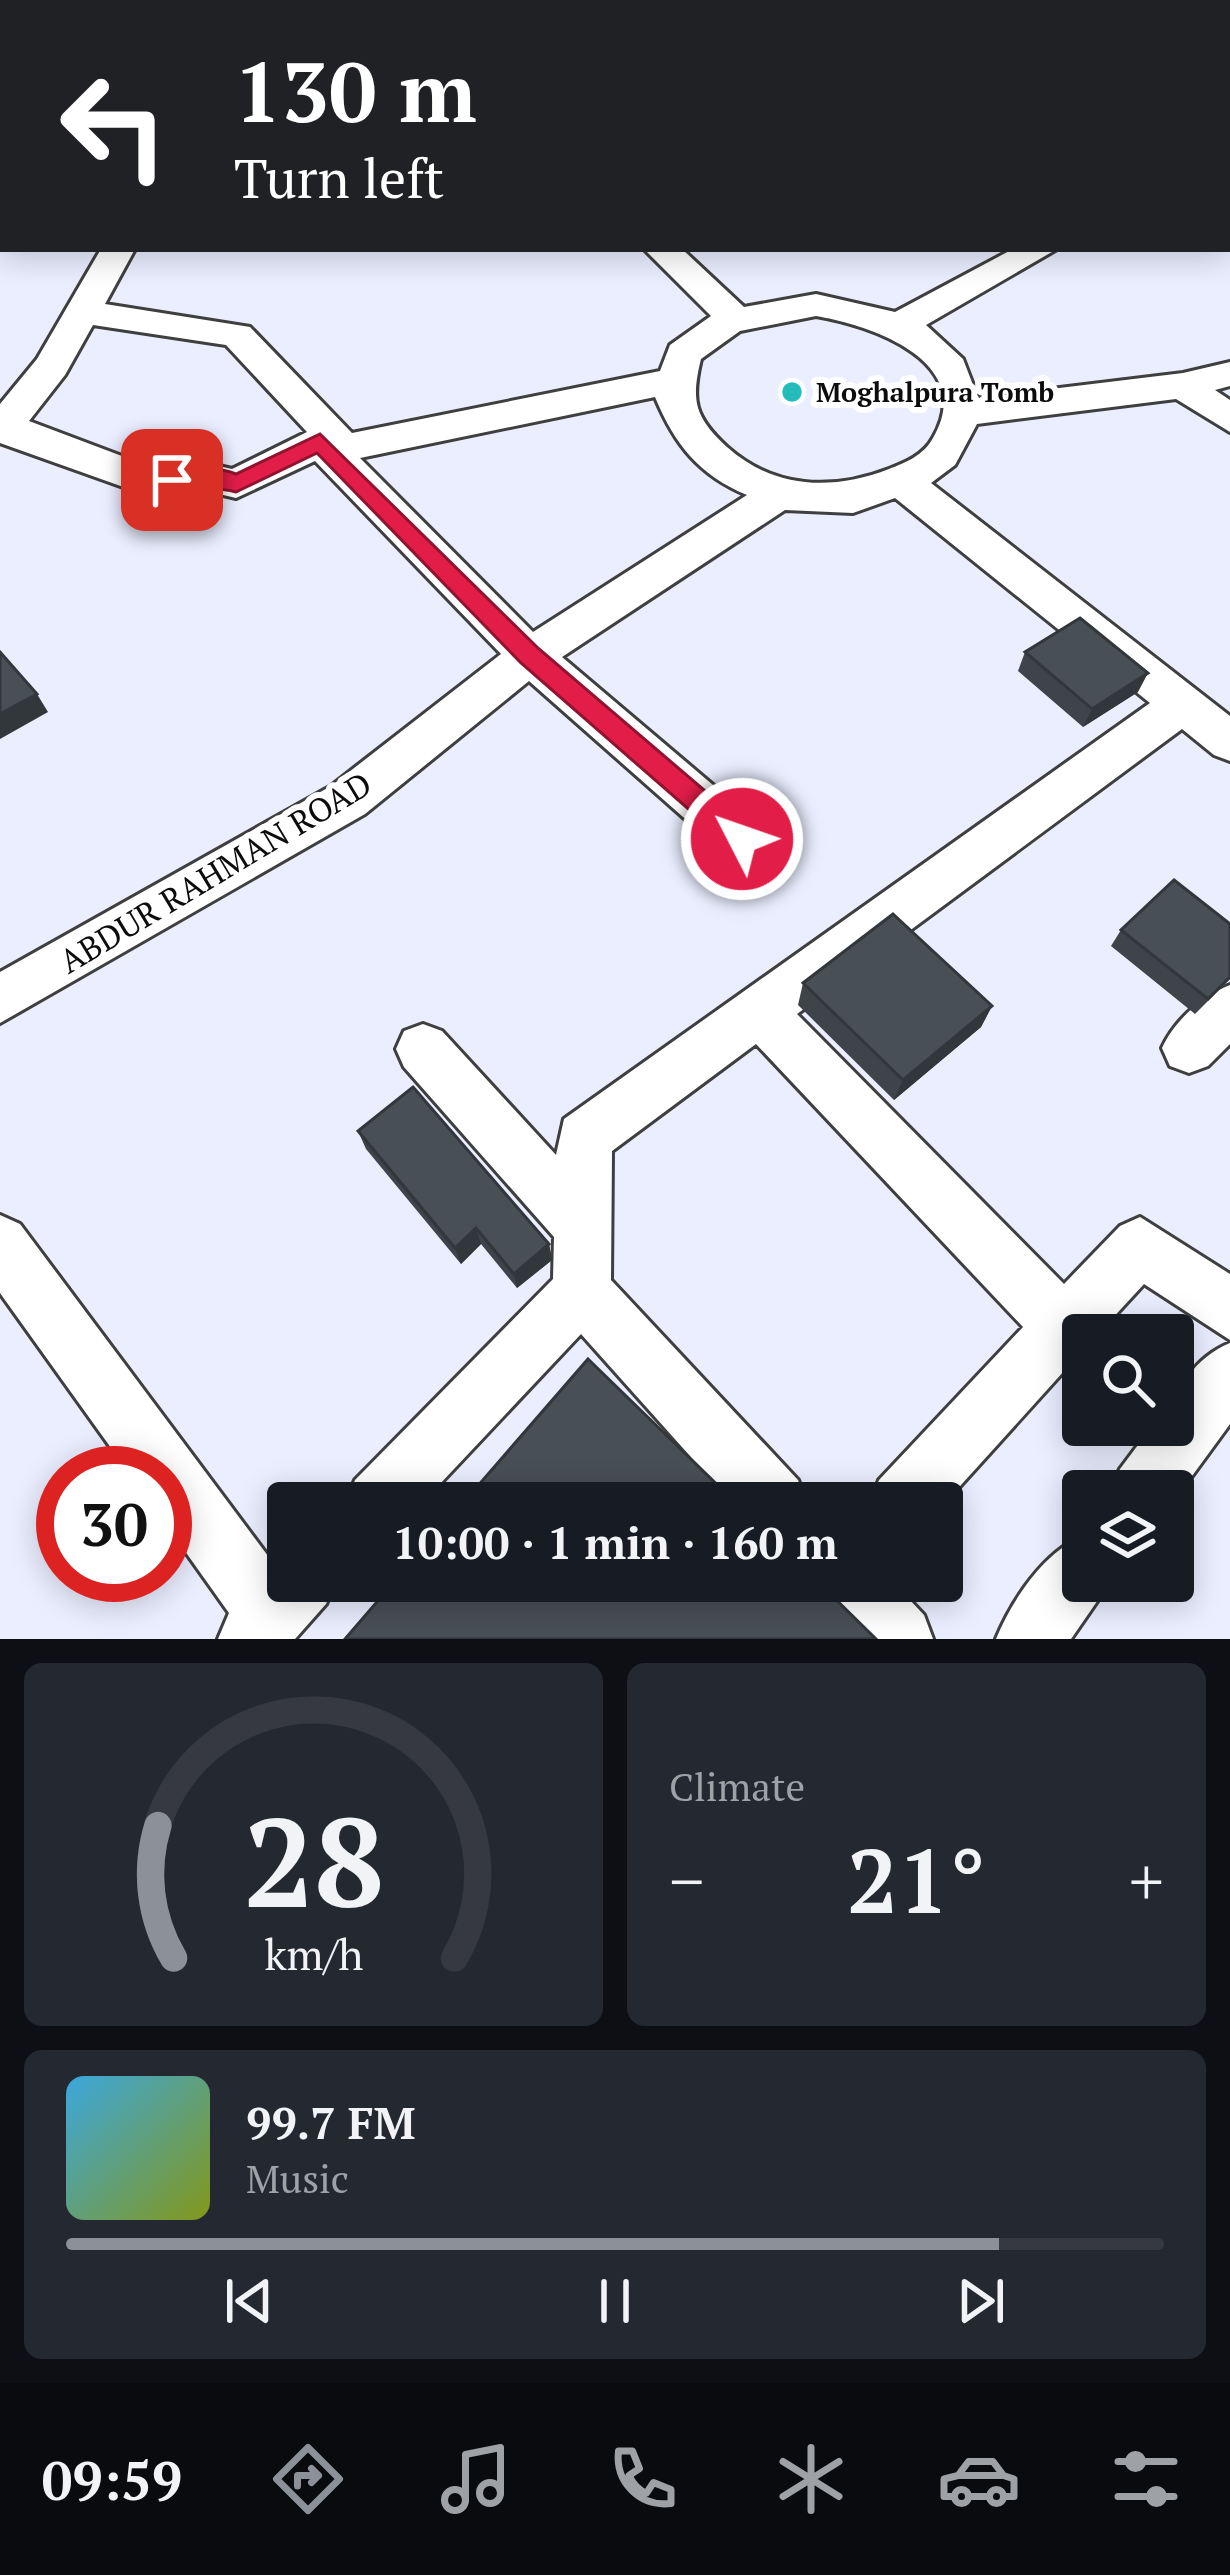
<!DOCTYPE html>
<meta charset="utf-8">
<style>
:root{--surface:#171b24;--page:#242831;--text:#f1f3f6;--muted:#9ea1a6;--line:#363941;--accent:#8c9099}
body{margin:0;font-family:"PT Serif",serif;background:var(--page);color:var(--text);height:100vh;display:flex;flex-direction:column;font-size:45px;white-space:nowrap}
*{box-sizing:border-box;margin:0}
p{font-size:39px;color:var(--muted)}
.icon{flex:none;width:66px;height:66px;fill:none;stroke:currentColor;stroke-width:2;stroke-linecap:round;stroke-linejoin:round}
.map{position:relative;height:1639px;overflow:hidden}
.sheet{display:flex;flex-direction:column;gap:24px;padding:24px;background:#0d0f14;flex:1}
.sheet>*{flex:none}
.hud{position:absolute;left:0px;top:0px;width:1230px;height:252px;box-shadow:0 6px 30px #0003;background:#202124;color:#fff;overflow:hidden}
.controls{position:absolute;left:1062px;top:1314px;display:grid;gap:24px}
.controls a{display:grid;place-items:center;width:132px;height:132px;border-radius:12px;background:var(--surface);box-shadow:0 6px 30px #0003;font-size:60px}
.speed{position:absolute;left:36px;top:1446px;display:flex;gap:24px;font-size:60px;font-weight:700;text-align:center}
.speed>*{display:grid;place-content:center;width:156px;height:156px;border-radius:50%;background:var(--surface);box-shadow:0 6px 30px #0003;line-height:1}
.speed .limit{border:18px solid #d22;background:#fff;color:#111}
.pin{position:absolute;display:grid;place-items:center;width:102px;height:102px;color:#fff;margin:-51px;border-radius:24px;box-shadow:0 6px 18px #0006}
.me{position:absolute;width:132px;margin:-66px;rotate:311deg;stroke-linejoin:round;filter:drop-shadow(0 0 9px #0008)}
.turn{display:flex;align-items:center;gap:42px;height:252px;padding:0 36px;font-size:54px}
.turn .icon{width:156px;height:156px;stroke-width:2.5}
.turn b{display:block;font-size:84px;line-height:102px}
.big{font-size:90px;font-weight:700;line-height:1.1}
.sheet .widget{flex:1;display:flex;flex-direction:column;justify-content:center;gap:18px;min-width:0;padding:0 42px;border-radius:18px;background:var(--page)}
.sheet .dial{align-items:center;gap:0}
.dial svg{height:312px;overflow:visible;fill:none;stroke:var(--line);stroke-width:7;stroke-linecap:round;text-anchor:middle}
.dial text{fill:var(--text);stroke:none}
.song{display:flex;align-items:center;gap:36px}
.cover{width:144px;height:144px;border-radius:18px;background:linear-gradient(135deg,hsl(200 70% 55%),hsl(70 70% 35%))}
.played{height:12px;border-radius:6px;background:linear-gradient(90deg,var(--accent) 85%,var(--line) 85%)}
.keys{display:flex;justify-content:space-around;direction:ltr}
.heat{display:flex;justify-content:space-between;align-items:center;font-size:66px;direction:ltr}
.sheet .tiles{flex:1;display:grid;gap:24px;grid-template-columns:1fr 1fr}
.widget:last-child{grid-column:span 2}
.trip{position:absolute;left:267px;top:1482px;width:696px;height:120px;border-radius:12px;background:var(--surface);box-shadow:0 6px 30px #0003;font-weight:700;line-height:120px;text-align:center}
.tab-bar{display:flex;height:192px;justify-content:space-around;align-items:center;background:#090b0e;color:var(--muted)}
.tab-bar .icon{width:84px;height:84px}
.tab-bar .selected{color:var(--accent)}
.tab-bar b{font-size:54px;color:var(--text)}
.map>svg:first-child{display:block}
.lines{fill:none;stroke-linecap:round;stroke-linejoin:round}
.minor-casing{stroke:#3f3f3f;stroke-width:6}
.major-casing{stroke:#1d1d1d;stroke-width:6}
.minor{fill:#fff;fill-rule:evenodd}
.major{fill:#6281f8;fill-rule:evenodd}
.wall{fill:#3e4449}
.shaded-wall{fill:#32373c}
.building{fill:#484f55;stroke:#32373c;stroke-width:3}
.route{fill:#e11d48;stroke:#92132f;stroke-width:3}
.poi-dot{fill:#25bbba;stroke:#fff;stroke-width:4.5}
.labels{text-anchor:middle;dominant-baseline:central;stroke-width:12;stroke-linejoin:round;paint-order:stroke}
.far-poi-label{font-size:27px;font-weight:bold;fill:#0c0c0c;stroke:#fff;text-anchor:start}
.street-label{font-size:33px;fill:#0c0c0c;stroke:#fff}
</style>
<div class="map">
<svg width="1230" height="1639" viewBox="0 0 1230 1639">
<rect width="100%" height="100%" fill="#ebeeff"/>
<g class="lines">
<g class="minor-casing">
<path id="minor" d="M 0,0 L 18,0 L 20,3 L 3,3 L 3,11 Z
M 389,0 L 420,0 L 422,3 L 392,3 Z
M 0,95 L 3,95 L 3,114 L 0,114 Z
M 1230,125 L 1230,147 L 1227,148 L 1227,126 Z
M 101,249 L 135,249 L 105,304 L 250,327 L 352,433 L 660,371 L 670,345 L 711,316 L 644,249 L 682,249 L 744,307 L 816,294 L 895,312 L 1013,249 L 1057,249 L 926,325 L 963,359 L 978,398 L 1183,373 L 1230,362 L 1230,386 L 1215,390 L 1230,400 L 1230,432 L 1176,399 L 977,424 L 955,465 L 931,483 L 1230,716 L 1230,761 L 1214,755 L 1182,729 L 797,1014 L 1064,1284 L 1120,1226 L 1140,1217 L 1230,1274 L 1230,1340 L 1144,1284 L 1097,1335 L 1083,1335 L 1083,1350 L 942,1506 L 870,1503 L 879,1480 L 1023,1327 L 756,1044 L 612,1151 L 611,1280 L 798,1480 L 807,1503 L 732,1503 L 581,1334 L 422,1503 L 346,1503 L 355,1480 L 553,1279 L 554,1237 L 404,1067 L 396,1049 L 404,1031 L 423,1024 L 442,1031 L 556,1155 L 564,1119 L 1150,703 L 895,498 L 853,513 L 785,510 L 562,657 L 759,824 L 766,839 L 759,854 L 742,860 L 725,854 L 529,681 L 365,814 L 0,1023 L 0,972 L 331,786 L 501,654 L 315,461 L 236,498 L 202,490 L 157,499 L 0,443 L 0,404 L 37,359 ZM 816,316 C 870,325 978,361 933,438 C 924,455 905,463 889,469 C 832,491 774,489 727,447 C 694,417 691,400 701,359 L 740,331 ZM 93,325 L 226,345 L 307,432 L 232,469 L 202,462 L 159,470 L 29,421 L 65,375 ZM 655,397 C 675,445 699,475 747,495 L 533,632 L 360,458 Z
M 1230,985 L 1230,1044 L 1208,1066 L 1189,1073 L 1170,1066 L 1162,1048 C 1175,1020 1202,996 1230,985 Z
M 0,1215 L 20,1224 L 274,1564 L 288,1554 L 288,1581 L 336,1581 L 326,1604 L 295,1639 L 218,1639 L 229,1613 L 165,1523 L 165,1473 L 129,1473 L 0,1293 Z
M 1230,1343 L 1230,1424 L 1173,1502 L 1173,1491 L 1110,1491 L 1120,1469 L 1153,1425 L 1173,1425 C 1173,1389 1196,1357 1230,1343 Z
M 1083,1536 L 1083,1581 L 1111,1581 L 1071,1639 L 996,1639 C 1012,1600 1044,1552 1083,1536 Z
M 814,1581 L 892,1581 L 924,1615 L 933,1639 L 855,1639 L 824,1604 Z"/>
</g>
<g class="major-casing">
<path id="major" d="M 3,72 L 3,97 L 0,98 L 0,73 Z"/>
</g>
<use href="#minor" class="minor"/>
<use href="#major" class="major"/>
</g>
<path class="wall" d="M 1025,652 L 1138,692 L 1083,727 L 1018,671 Z
M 1121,930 L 1230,979 L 1195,1014 L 1111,946 Z
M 803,983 L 992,1006 L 981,1027 L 894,1100 L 798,1005 Z
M 358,1131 L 549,1244 L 552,1260 L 517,1288 L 481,1244 L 461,1264 L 366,1149 Z"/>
<path class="shaded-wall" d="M 76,0 L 110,0 L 111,3 L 66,3 Z
M 1148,673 L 1138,692 L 1083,727 L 1092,709 Z
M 37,694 L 48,712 L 0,739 L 0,714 Z
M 992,1006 L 981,1027 L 894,1100 L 903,1080 Z
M 476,1228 L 481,1244 L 461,1264 L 455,1248 Z
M 549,1244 L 552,1260 L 517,1288 L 514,1274 Z"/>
<path class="building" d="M 42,0 L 76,0 L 66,3 L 45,3 Z
M 1080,618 L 1148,673 L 1092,709 L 1025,652 Z
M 0,652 L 37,694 L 0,714 Z
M 1174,880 L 1230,924 L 1230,977 L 1208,999 L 1121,930 Z
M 893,914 L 992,1006 L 903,1080 L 803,983 Z
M 413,1087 L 549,1244 L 514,1274 L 476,1228 L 455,1248 L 358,1131 Z
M 588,1359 L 736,1503 L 463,1503 Z
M 395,1581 L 817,1581 L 876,1639 L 345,1639 Z"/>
<path class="route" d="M 320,434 L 539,649 L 752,831 L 752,847 L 732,847 L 521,663 L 317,453 L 236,492 C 212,484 178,495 161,480 C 176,467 216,466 236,474 Z"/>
<circle class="poi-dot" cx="792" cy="392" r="12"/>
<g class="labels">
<g class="far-poi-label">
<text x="816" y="392">Moghalpura Tomb</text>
</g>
<g class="street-label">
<text transform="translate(215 872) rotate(-31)">ABDUR RAHMAN ROAD</text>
</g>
</g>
</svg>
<div class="controls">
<a><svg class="icon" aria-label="search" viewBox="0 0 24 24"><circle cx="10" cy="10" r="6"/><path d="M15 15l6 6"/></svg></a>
<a><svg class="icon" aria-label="layers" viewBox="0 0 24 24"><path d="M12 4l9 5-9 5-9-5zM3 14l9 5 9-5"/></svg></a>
</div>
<div class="speed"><div class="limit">30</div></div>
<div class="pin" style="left:172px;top:480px;background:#d93025"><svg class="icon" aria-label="arrive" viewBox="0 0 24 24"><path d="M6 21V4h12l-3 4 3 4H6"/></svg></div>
<svg class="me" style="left:742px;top:839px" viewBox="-20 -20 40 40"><circle r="17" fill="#e11d48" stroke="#fff" stroke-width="3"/><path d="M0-11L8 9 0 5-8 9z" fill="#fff"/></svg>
<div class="trip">10:00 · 1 min · 160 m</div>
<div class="hud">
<div class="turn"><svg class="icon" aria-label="left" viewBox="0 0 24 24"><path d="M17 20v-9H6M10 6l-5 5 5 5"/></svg><div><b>130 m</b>Turn left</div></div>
</div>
</div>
<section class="sheet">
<div class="tiles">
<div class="widget dial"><svg viewBox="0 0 100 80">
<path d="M14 69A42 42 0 1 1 86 69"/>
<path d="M14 69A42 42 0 0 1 10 35" stroke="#8c9099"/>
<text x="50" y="56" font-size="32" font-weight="700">28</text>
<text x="50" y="72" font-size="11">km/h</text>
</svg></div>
<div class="widget"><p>Climate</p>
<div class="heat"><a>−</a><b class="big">21°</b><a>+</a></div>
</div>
<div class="widget">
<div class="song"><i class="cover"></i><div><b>99.7 FM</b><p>Music</p></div></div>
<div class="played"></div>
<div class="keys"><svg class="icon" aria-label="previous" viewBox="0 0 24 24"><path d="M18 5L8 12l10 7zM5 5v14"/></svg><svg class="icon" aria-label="pause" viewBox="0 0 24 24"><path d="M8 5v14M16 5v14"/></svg><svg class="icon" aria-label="next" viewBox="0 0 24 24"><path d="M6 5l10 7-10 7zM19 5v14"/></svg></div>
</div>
</div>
</section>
<nav class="tab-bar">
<b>09:59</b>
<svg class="icon selected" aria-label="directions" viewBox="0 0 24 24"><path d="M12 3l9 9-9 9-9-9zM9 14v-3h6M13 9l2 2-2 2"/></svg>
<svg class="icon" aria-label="music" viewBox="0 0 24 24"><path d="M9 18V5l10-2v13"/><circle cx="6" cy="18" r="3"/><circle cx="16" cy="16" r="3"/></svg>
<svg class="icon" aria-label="phone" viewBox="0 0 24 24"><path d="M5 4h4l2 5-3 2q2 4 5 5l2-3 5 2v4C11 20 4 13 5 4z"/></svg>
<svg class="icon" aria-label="climate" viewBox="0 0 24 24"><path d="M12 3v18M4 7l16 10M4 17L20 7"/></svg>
<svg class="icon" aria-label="car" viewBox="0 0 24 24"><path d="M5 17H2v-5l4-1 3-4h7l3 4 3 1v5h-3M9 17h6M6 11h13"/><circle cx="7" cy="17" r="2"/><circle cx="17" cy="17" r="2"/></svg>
<svg class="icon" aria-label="filters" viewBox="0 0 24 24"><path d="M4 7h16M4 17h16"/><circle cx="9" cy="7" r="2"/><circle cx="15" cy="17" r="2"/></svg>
</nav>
